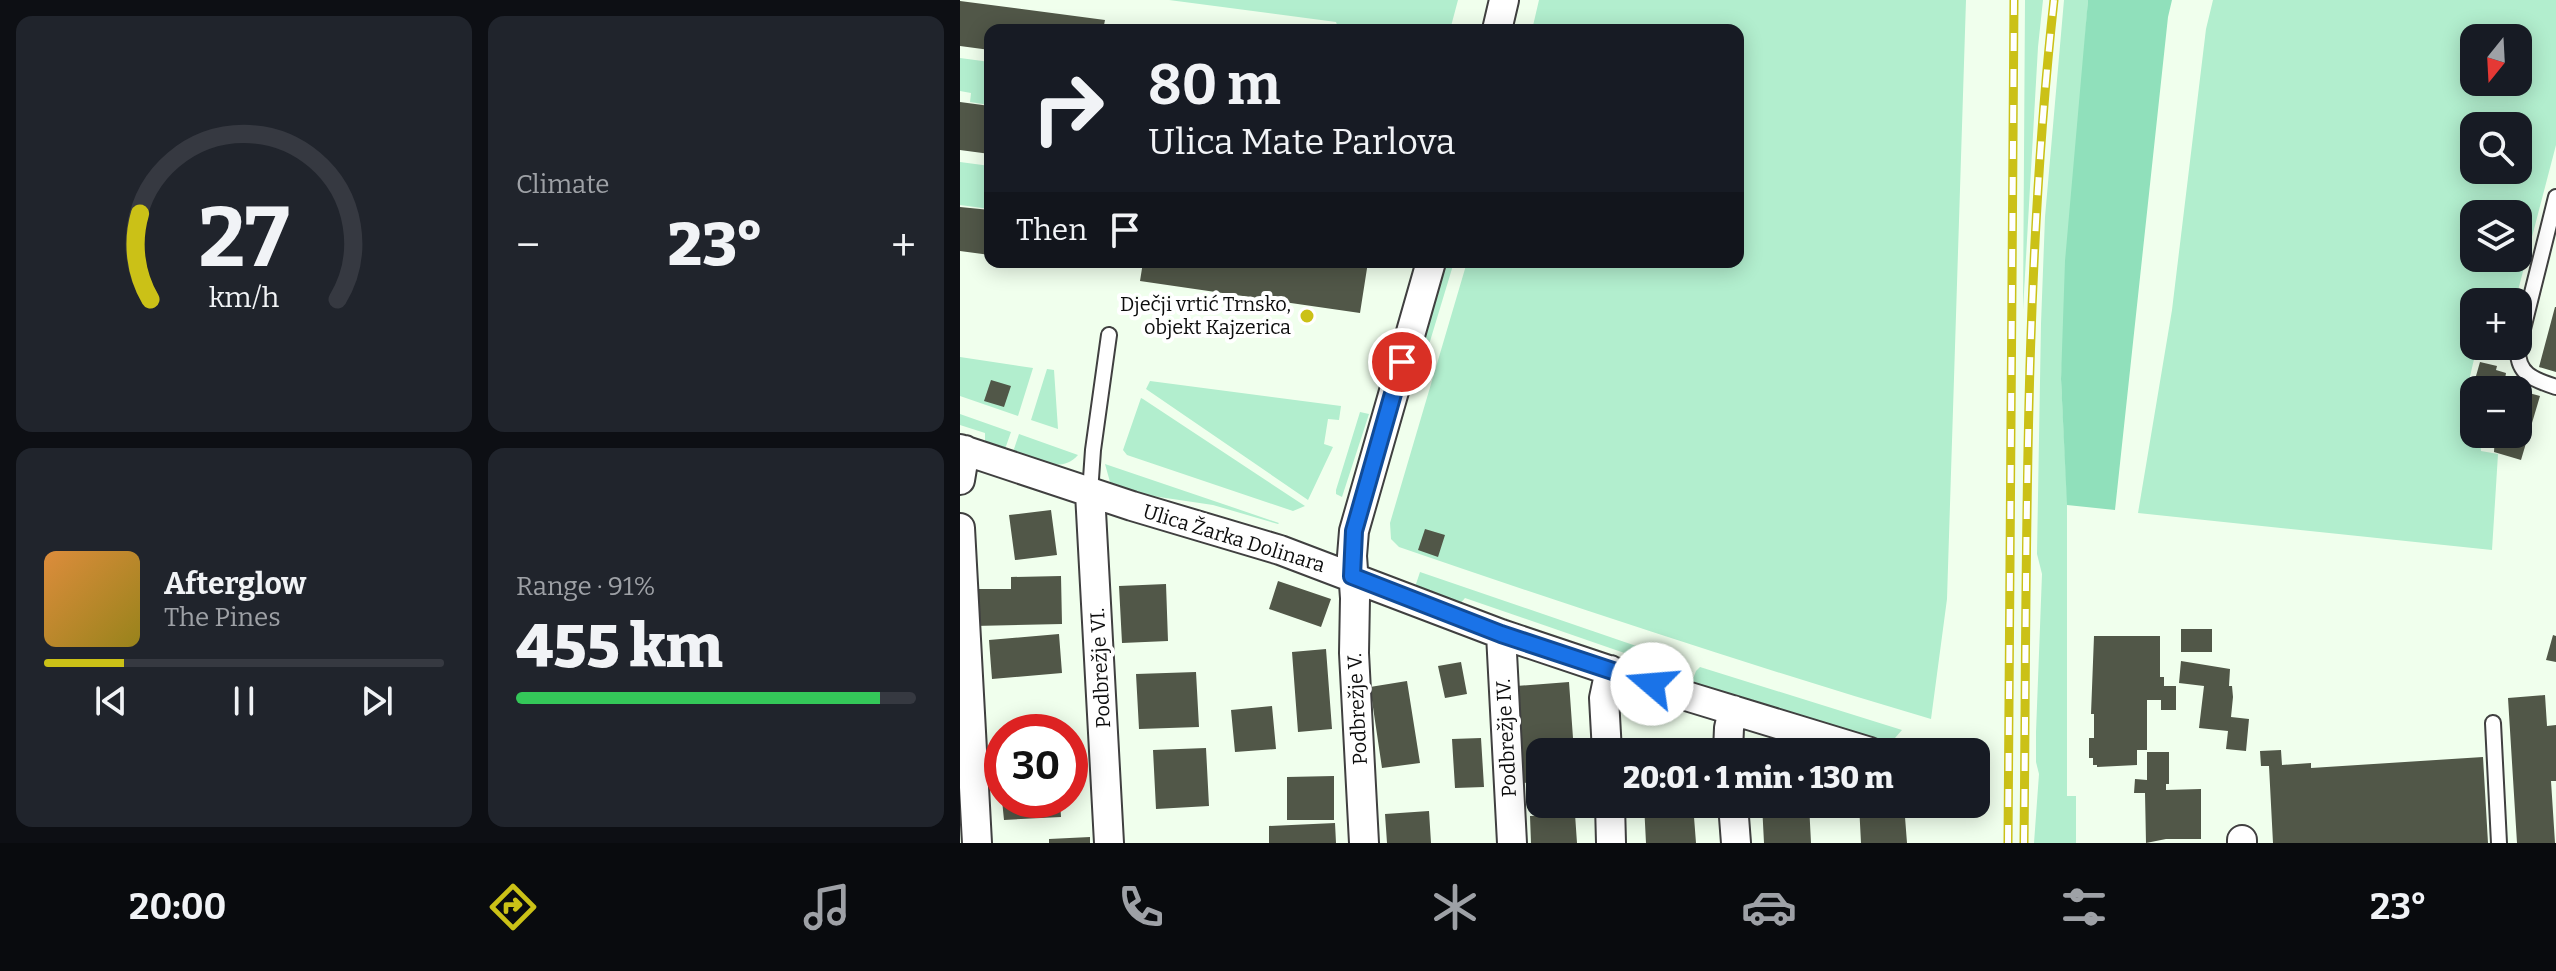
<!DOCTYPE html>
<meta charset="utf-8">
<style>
:root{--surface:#171b24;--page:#20242c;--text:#f1f3f6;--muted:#9ea1a6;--line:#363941;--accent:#cbc117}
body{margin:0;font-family:Bitter,serif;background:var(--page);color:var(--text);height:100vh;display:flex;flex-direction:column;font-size:30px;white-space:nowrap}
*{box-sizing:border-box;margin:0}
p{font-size:26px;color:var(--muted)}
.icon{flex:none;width:44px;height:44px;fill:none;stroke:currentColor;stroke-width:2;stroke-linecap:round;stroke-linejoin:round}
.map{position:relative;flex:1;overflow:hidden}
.drawer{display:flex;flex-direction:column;gap:16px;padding:16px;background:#0d0f14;width:960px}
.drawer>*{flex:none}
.guide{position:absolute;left:24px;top:24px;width:760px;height:244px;border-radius:16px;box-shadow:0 4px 20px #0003;background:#171b24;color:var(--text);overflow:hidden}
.needle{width:52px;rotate:198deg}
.buttons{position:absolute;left:1500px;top:24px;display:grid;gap:16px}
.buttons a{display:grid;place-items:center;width:72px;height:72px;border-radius:16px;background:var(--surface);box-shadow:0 4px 20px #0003;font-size:40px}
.speed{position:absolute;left:24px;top:714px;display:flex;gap:16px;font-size:40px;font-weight:700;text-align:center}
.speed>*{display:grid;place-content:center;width:104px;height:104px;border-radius:50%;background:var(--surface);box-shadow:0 4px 20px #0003;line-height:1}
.speed .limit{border:12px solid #d22;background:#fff;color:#111}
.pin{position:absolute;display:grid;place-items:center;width:68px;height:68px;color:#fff;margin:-34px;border:4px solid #fff;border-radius:50%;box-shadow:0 2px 8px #0007}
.me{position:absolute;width:88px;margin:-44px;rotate:288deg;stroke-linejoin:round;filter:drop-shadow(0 0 6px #0008)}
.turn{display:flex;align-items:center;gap:28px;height:168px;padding:0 32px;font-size:36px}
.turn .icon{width:104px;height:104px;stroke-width:2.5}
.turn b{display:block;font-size:56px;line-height:68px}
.then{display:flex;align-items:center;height:76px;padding:0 32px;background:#0003;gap:16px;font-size:30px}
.big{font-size:60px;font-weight:800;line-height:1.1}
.drawer .widget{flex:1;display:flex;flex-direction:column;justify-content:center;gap:12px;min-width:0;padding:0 28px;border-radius:16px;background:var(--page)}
.drawer .dial{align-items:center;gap:0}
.dial svg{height:208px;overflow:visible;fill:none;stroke:var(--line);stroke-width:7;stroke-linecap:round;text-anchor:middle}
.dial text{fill:var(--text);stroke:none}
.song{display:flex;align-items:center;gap:24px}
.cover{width:96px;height:96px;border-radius:12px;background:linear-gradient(135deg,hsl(30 70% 55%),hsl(50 70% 35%))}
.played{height:8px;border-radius:4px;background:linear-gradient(90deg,var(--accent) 20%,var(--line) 20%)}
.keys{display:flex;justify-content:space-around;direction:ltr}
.heat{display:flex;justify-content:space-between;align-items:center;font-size:44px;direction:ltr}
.charge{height:12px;border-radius:6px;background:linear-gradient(90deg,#34c759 91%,var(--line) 0)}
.drawer .tiles{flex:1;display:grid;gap:16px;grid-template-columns:repeat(2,1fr)}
.trip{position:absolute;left:566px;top:738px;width:464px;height:80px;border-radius:16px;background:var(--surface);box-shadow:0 4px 20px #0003;font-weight:800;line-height:80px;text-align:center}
.tab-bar{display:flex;height:128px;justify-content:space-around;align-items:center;background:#090b0e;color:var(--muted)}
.tab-bar .icon{width:56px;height:56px}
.tab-bar .on{color:var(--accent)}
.tab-bar b{font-size:36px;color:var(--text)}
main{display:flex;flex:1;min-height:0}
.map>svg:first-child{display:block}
.green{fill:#b2eece;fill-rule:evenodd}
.forest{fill:#90e0bb}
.building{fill:#515748}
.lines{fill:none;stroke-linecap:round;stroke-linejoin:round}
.lane-casing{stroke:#404040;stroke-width:18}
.street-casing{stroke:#404040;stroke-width:32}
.lane{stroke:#fff;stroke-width:14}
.street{stroke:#fff;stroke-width:28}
.rail-casing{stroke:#cbc117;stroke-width:9}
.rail{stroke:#fff;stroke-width:6;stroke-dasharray:18;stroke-linecap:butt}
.route-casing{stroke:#114b97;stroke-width:20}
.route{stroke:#1a73e8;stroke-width:14}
.poi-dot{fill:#cbc117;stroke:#fff;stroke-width:3}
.labels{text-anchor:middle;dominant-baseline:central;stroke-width:8;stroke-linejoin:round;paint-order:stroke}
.poi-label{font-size:20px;fill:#0d0d0d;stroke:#fff;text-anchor:end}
.street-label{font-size:20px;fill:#0d0d0d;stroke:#fff}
</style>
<main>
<section class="drawer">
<div class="tiles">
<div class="widget dial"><svg viewBox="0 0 100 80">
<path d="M14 69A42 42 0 1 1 86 69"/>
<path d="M14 69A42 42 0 0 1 10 36" stroke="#cbc117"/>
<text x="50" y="56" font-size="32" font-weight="700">27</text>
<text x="50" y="72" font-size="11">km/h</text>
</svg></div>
<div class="widget"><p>Climate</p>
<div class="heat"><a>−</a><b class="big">23°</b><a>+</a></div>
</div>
<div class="widget">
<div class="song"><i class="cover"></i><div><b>Afterglow</b><p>The Pines</p></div></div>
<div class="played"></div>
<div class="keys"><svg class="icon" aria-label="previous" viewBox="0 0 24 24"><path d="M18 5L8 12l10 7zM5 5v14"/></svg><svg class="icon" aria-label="pause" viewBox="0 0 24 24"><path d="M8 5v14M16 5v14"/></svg><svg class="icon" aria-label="next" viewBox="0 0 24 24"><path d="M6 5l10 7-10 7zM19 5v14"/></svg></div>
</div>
<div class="widget"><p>Range · 91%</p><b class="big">455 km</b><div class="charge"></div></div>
</div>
</section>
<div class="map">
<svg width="1596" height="843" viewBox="0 0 1596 843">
<rect width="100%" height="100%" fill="#f0ffed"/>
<path class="green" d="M 209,0 L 498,0 L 490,30 L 379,30 L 376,22 Z
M 579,0 L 1006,0 L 987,599 L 971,719 C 792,666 616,608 439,547 L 431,539 L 430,523 L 507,262 L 778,262 L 778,30 L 572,30 Z
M 1065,0 L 1083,0 L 1078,47 L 1063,310 Z
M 1104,0 L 1128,0 L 1101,379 L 1107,494 L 1107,796 L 1116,796 L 1116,843 L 1074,843 L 1079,774 L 1076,762 L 1076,732 L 1082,574 L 1077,554 L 1081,324 L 1085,217 Z
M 1253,0 L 1596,0 L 1596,145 L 1555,302 L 1514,302 L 1514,346 L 1543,346 L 1539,360 L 1515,355 L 1504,402 L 1514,420 L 1514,434 L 1520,434 L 1521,451 L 1538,454 L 1532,550 L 1178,513 L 1212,310 L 1246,29 ZM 1514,38 L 1558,38 L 1558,82 L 1514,82 ZM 1514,126 L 1558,126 L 1558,170 L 1514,170 ZM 1514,214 L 1558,214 L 1558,258 L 1514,258 Z
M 0,58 L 30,62 L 29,105 L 10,102 L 11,93 L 0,91 Z
M 0,162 L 30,166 L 30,209 L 0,205 Z
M 485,262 L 494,262 L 461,371 L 468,322 Z
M 0,357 L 73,368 L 58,416 L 0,396 Z
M 87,369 L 94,370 L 98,429 L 71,420 Z
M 190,381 L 381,406 L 379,420 L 368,419 L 364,444 L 373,447 L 348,500 L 186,389 Z
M 181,398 L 183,399 L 345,506 L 333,511 L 167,455 L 163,450 Z
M 400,412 L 409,414 L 382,497 L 376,494 L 376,490 Z
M 0,414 L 51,432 L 45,449 L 25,442 L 25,433 L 0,425 Z
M 59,434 L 118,455 C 101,475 73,459 53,452 Z
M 145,464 L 319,523 L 318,524 L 253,505 L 172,493 L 155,487 L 150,482 Z
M 460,572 L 720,661 L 723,666 L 718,680 L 701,673 L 702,666 L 505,598 L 499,605 L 455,587 Z
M 740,667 L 942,730 L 935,738 L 919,742 L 731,684 L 736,671 Z"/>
<path class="forest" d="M 1128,0 L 1212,0 L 1208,17 L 1155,510 L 1107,505 L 1101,379 L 1105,261 Z"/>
<path class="building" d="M 0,1 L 145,20 L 143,30 L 30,30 L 30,50 L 0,46 Z
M 0,102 L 30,106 L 30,154 L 0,150 Z
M 0,207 L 30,210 L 30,255 L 0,251 Z
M 183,262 L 408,262 L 400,313 L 180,281 Z
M 1595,307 L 1596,307 L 1596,372 L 1579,367 Z
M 1520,362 L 1537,366 L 1536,370 L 1546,373 L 1545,379 L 1556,385 L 1554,390 L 1514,390 L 1514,398 L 1510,397 Z
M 31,380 L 51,386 L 44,407 L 24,401 Z
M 1558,390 L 1580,396 L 1561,460 L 1534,452 L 1535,434 L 1558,434 Z
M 91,510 L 97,555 L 55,560 L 49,515 Z
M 465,529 L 485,535 L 478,557 L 458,550 Z
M 101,576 L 102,624 L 14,626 L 13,589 L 51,589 L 51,577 Z
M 318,581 L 371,599 L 361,627 L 309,609 Z
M 206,584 L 208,641 L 162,643 L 159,586 Z
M 1221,629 L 1252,629 L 1252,652 L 1221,652 Z
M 99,634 L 102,673 L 32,679 L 29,640 Z
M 1593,635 L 1596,636 L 1596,662 L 1586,660 Z
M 1134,636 L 1200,636 L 1200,677 L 1204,677 L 1204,686 L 1216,686 L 1216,710 L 1201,710 L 1201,700 L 1187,700 L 1187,750 L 1177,750 L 1177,765 L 1137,767 L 1137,765 L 1133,765 L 1133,758 L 1129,758 L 1129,738 L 1134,738 L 1134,714 L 1131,714 Z
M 366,649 L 372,729 L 338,732 L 332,652 Z
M 1221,661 L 1270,669 L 1269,686 L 1272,686 L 1273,697 L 1271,717 L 1289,719 L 1286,751 L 1266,749 L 1268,731 L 1239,728 L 1244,686 L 1219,683 Z
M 501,662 L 507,694 L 485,698 L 478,666 Z
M 236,672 L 239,727 L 179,729 L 176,674 Z
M 447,681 L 460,763 L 422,768 L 410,687 Z
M 609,682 L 614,752 L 580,752 L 580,781 L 563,783 L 556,686 Z
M 1585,695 L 1587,726 L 1596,725 L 1596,781 L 1591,781 L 1595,843 L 1557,843 L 1548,698 Z
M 312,706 L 316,749 L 275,752 L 271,710 Z
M 521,738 L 524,787 L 495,788 L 492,739 Z
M 730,744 L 731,752 L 681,752 L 681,746 Z
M 246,748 L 249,806 L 196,809 L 193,750 Z
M 1321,750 L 1322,765 L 1351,763 L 1351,768 L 1523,757 L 1528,843 L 1313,843 L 1309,766 L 1301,766 L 1300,751 Z
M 1187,752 L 1209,752 L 1209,784 L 1206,784 L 1206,790 L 1241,789 L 1241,839 L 1206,839 L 1186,843 L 1185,793 L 1174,793 L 1175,779 L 1187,780 Z
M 374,776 L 374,820 L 327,820 L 327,777 Z
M 42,800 L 100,800 L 101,817 L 44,820 Z
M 684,804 L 733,804 L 736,843 L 686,843 Z
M 802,804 L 849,804 L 851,843 L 804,843 Z
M 899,804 L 944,804 L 947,843 L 901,843 Z
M 469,811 L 471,843 L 427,843 L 425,814 Z
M 615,814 L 617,843 L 571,843 L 570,816 Z
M 375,823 L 376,843 L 309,843 L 309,826 Z
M 130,837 L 130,843 L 89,843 L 89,839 Z"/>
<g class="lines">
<g class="lane-casing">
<path id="lane" d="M 1596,197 L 1558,349 C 1557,375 1575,380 1596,387
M 130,493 L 133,450 L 149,335
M 1533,723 L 1539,843"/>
</g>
<g class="street-casing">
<path id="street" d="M 537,30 L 544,0
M 0,449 L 172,506 L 320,550 L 541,634 L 723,695 L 910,752
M 0,480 L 5,450
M 130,493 L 149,843
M 0,528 L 17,843
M 541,634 L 552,843
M 647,752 L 644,698 L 650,670
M 768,752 L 769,728 L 773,710
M 650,804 L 651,843
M 773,804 L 776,843
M 1282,840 L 1282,843
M 404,843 L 394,653 L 395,598 L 392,556 L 394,531 L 471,262"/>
</g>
<use href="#lane" class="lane"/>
<use href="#street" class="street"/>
<g class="rail-casing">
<path id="rail" d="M 1048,843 L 1054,0
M 1064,843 C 1067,562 1063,280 1094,0"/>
</g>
<use href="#rail" class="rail"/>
</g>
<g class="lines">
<g class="route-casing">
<path id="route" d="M 442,362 L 394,531 L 392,576 L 541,634 L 692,684"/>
</g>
<use href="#route" class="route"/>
</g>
<circle class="poi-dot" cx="347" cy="316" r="8"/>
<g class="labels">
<g class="poi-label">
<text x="331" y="304">Dječji vrtić Trnsko,<tspan x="331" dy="23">objekt Kajzerica</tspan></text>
</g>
<g class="street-label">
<text transform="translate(274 538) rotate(17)">Ulica Žarka Dolinara</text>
<text transform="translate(140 668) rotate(-93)">Podbrežje VI.</text>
<text transform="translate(397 709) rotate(-93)">Podbrežje V.</text>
<text transform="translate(546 738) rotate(-93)">Podbrežje IV.</text>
</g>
</g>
</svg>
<div class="buttons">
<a><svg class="needle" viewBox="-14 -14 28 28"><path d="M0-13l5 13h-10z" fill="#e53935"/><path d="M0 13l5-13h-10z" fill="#9ea1a6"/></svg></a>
<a><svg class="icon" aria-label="search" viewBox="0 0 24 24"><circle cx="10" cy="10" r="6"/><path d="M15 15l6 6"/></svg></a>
<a><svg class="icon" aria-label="layers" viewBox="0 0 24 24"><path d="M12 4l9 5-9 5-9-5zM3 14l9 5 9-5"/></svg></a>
<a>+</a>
<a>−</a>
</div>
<div class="speed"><div class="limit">30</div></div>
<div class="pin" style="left:442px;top:362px;background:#d93025"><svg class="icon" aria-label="arrive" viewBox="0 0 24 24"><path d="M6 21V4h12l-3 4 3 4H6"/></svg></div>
<svg class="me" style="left:692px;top:684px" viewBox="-20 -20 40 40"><circle r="19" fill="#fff"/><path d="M0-13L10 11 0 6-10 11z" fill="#1a73e8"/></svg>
<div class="trip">20:01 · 1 min · 130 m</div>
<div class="guide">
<div class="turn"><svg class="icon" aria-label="right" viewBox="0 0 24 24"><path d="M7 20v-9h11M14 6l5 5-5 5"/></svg><div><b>80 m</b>Ulica Mate Parlova</div></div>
<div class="then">Then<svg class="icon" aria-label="arrive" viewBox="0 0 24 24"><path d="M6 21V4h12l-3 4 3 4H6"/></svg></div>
</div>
</div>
</main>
<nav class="tab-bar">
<b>20:00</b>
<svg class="icon on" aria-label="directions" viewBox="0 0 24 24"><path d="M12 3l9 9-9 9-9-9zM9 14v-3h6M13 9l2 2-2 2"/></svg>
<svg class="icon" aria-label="music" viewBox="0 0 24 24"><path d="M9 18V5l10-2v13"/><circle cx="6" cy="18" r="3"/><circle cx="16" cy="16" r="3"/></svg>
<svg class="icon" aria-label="phone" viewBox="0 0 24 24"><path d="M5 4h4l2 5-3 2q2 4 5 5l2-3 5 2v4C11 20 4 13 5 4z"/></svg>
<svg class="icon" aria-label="climate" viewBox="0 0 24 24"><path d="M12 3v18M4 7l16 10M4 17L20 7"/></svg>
<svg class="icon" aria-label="car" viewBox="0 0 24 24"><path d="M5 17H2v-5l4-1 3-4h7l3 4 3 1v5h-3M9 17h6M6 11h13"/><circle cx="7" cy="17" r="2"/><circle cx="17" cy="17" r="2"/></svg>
<svg class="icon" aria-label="filters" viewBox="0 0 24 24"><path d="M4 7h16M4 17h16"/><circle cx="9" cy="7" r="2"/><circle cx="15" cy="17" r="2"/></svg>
<b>23°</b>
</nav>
